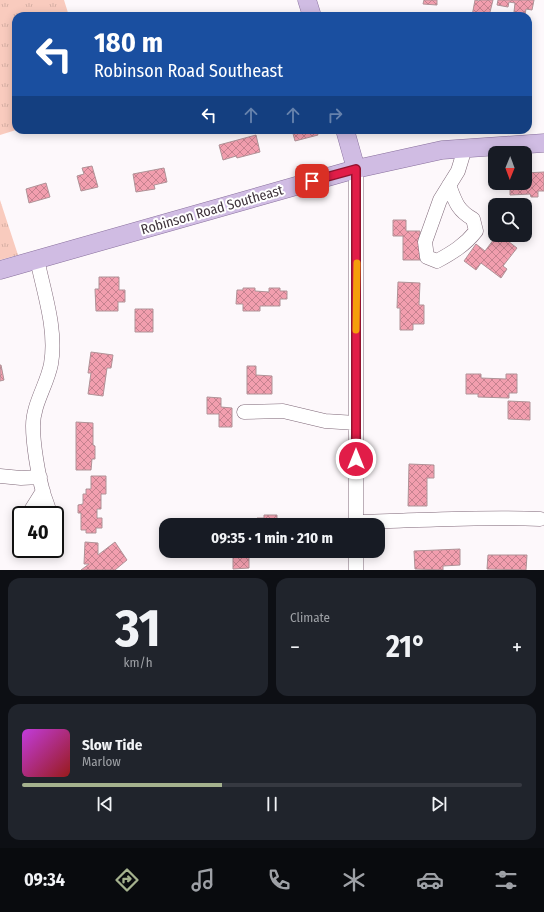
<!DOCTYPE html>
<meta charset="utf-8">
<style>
:root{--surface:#171b24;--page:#20242c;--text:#f1f3f6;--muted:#9ea1a6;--line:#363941;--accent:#a5b28e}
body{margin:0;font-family:"Fira Sans Condensed",sans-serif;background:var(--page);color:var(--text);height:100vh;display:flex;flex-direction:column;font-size:15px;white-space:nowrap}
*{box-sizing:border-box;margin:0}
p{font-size:13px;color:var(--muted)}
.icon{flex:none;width:22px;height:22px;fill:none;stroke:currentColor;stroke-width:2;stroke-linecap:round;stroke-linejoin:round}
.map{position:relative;height:570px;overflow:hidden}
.side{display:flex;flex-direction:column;gap:8px;padding:8px;background:#0d0f14;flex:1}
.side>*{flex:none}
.top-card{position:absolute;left:12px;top:12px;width:520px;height:122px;border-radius:12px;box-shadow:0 2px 10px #0003;background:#1a4fa0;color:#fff;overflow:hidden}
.needle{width:26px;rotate:181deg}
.buttons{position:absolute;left:488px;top:146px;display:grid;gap:8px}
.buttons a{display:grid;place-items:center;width:44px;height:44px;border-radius:8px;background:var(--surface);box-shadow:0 2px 10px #0003;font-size:20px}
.speed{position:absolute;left:12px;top:506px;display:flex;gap:8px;font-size:20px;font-weight:700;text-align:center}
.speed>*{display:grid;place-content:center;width:52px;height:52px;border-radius:50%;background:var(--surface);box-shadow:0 2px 10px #0003;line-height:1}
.speed .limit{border:2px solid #111;border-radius:6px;background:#fff;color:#111}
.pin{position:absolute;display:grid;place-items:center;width:34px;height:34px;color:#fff;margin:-17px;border-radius:8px;box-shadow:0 2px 6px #0006}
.me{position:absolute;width:44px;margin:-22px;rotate:0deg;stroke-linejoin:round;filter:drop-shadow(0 0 3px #0008)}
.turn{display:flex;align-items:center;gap:14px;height:84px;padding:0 16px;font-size:18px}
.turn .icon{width:52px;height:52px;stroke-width:2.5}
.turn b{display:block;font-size:28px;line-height:34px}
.lanes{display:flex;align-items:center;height:38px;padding:0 16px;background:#0003;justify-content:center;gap:20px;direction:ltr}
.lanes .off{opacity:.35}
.big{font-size:30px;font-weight:700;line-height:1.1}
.side .widget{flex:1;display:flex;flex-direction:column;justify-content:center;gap:6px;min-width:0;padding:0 14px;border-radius:12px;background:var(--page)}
.side .dial{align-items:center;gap:0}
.dial b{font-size:52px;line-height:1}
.song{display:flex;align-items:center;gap:12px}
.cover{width:48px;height:48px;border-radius:6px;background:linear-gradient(135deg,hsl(290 70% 55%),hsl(0 70% 35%))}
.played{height:4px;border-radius:2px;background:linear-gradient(90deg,var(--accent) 40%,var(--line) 40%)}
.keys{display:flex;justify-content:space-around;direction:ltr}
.heat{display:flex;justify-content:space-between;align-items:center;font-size:22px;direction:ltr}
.side .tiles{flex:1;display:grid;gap:8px;grid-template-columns:1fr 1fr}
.widget:last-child{grid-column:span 2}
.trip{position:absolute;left:159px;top:518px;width:226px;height:40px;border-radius:12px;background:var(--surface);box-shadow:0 2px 10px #0003;font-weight:700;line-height:40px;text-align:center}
.tab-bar{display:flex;height:64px;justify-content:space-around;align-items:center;background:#090b0e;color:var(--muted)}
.tab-bar .icon{width:28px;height:28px}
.tab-bar .on{color:var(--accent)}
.tab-bar b{font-size:18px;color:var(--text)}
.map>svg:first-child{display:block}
.grass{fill:url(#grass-tufts)}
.building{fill:url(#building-cross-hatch);stroke:#b09297}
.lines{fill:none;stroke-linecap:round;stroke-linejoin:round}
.minor-casing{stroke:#7f6878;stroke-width:15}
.major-casing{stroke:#89709d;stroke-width:19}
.minor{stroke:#fff;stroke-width:14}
.major{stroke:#d0bce3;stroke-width:18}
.route-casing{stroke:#92132f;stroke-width:10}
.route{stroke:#e11d48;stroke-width:7}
.slow{stroke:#f59e0b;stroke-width:7}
.labels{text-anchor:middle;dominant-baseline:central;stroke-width:4;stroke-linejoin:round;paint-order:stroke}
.street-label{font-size:14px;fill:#40353d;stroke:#fff}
</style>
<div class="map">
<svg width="544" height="570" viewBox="0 0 544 570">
<defs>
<pattern id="grass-tufts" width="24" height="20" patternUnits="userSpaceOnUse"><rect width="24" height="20" fill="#f9cbbe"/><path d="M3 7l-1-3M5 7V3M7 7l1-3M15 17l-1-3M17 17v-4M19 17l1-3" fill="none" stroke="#d6afa4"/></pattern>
<pattern id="building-cross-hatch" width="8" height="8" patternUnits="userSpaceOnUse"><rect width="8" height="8" fill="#f29eae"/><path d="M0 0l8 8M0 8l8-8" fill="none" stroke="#c5828f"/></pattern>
</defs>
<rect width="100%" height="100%" fill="#fdf8fb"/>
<path class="grass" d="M 0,0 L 64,0 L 69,16 L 16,16 L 16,130 L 0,135 Z
M 0,200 L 18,255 L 0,260 Z"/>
<path class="building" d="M 424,0 L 437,0 L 437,5 L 423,4 Z
M 475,0 L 479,1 L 480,0 L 493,0 L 489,16 L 472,16 Z
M 498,0 L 534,0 L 532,10 L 526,9 L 525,15 L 514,12 L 515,3 L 509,2 L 508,7 L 497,5 Z
M 292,130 L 316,130 L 318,135 L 295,141 Z
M 256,135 L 260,152 L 237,158 L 236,156 L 223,160 L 219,145 Z
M 92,166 L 98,187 L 81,191 L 77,176 L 84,174 L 82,168 Z
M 164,168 L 167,182 L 154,185 L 155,189 L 136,192 L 133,174 Z
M 544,172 L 544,191 L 538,191 L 538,197 L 531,197 L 530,194 L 510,195 L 510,183 L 525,183 L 525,173 Z
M 46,183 L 50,197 L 29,203 L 26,189 Z
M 393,220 L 406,220 L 406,231 L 420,231 L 420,260 L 403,260 L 403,236 L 393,236 Z
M 497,235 L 500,235 L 517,248 L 503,266 L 507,269 L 501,278 L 481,263 L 476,270 L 464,261 L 476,244 L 485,251 Z
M 99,277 L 119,277 L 119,290 L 125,290 L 125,302 L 118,302 L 118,311 L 96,311 L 95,289 L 99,289 Z
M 398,282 L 420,283 L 419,305 L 424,305 L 424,324 L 413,324 L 413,330 L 400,330 L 400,308 L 397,308 Z
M 243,288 L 255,288 L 255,291 L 269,292 L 269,288 L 280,288 L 280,291 L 287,291 L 287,299 L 280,299 L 280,306 L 260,306 L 260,311 L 243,311 L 243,304 L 236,304 L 237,290 L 243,290 Z
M 135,309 L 153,309 L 153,332 L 135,332 Z
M 91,352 L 113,355 L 111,368 L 107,368 L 103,396 L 88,394 L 91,373 L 88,373 Z
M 0,365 L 1,365 L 4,380 L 0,381 Z
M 247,366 L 256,366 L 256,375 L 272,376 L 272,394 L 247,394 Z
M 466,374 L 481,374 L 481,378 L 506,379 L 506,374 L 517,374 L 517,393 L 509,393 L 509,398 L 478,397 L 478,394 L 466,394 Z
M 207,397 L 221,398 L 221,407 L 232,408 L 232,427 L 219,427 L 219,414 L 207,414 Z
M 508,401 L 530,402 L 530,420 L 508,419 Z
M 76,422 L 93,423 L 93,445 L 95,446 L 95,459 L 92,459 L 91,470 L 76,470 Z
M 409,464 L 434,465 L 434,478 L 427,478 L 427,506 L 408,506 Z
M 91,476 L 106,476 L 106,494 L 101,494 L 101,509 L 97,509 L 97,518 L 102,518 L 102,528 L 96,528 L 96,533 L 86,533 L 86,530 L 81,530 L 81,513 L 78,513 L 78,505 L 83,504 L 83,494 L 86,494 L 86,489 L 91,489 Z
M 264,515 L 277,515 L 277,525 L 257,525 L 257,518 L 264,518 Z
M 85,542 L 98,543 L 98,555 L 115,542 L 127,560 L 115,570 L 81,570 L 89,564 L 84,564 Z
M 460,549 L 460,565 L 443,566 L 443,570 L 415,569 L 414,551 Z
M 239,551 L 249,551 L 249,568 L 233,569 L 233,553 L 239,553 Z
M 488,555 L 527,555 L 526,570 L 487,569 Z"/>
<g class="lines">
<g class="minor-casing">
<path id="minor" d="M 356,169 L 356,525
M 449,185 C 455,201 457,210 473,219 L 476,231 C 465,245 452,253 437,261 L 427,257 L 425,242 L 440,200 L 458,171 L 465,148
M 37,259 C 44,293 57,330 51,364 C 47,385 33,404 33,426 C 33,444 38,474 43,492 C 45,500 49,507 50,515
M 244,412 L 283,411 L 325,421 L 356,423
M 0,476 L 21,478 L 40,477
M 28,515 L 43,491
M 356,522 C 418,521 479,516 540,519
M 356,570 L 356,551"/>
</g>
<g class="major-casing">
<path id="major" d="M 307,0 L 312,16
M 345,130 L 356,169
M 0,270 L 356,169 L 442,150 L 544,143"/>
</g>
<use href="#minor" class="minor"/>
<use href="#major" class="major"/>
</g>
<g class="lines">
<g class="route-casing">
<path id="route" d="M 312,181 L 356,169 L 356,459"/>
</g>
<use href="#route" class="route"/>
<path class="slow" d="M 356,330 L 357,263"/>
</g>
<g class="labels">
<g class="street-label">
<text transform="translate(212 210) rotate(-16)">Robinson Road Southeast</text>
</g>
</g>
</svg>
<div class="buttons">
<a><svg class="needle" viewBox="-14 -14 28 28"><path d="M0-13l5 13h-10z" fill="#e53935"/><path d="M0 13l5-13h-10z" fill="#9ea1a6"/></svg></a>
<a><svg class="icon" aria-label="search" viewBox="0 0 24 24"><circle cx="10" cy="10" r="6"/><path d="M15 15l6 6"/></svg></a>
</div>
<div class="speed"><div class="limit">40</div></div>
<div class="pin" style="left:312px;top:181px;background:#d93025"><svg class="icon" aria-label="arrive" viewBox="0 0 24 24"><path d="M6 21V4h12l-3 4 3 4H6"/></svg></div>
<svg class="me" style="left:356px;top:459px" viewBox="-20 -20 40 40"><circle r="17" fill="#e11d48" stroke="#fff" stroke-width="3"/><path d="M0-11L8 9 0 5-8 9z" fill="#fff"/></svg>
<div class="trip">09:35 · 1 min · 210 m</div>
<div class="top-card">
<div class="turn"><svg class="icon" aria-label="left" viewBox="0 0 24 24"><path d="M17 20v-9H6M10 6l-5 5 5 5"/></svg><div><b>180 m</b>Robinson Road Southeast</div></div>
<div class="lanes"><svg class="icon" aria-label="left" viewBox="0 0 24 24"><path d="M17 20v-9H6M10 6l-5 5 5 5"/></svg><svg class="icon off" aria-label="ahead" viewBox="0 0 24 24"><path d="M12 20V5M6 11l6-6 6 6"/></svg><svg class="icon off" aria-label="ahead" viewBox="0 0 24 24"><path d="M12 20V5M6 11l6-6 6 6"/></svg><svg class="icon off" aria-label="right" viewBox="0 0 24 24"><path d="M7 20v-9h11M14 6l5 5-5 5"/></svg></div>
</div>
</div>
<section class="side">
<div class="tiles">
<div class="widget dial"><b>31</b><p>km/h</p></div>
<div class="widget"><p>Climate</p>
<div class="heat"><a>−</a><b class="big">21°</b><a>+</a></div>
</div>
<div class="widget">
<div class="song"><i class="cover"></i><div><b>Slow Tide</b><p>Marlow</p></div></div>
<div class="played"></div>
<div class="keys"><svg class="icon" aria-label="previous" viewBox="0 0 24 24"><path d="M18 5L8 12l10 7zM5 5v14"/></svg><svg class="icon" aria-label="pause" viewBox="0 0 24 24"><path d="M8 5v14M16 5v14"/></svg><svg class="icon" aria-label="next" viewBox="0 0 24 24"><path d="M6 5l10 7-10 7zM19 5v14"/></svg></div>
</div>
</div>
</section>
<nav class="tab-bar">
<b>09:34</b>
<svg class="icon on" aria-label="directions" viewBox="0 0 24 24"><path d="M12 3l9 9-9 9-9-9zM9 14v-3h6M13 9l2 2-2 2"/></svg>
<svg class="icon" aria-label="music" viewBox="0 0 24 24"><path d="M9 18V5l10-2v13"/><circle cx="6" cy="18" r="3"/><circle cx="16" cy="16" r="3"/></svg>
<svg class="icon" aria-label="phone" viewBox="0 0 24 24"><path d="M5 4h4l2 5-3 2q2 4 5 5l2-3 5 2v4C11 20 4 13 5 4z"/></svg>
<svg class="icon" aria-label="climate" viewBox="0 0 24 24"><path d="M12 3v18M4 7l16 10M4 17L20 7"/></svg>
<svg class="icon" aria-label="car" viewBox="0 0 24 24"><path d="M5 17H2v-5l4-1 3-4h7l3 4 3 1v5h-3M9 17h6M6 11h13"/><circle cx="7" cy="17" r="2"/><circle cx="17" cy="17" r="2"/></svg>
<svg class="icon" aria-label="filters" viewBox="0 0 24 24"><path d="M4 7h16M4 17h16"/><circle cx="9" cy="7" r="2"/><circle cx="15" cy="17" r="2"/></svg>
</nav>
